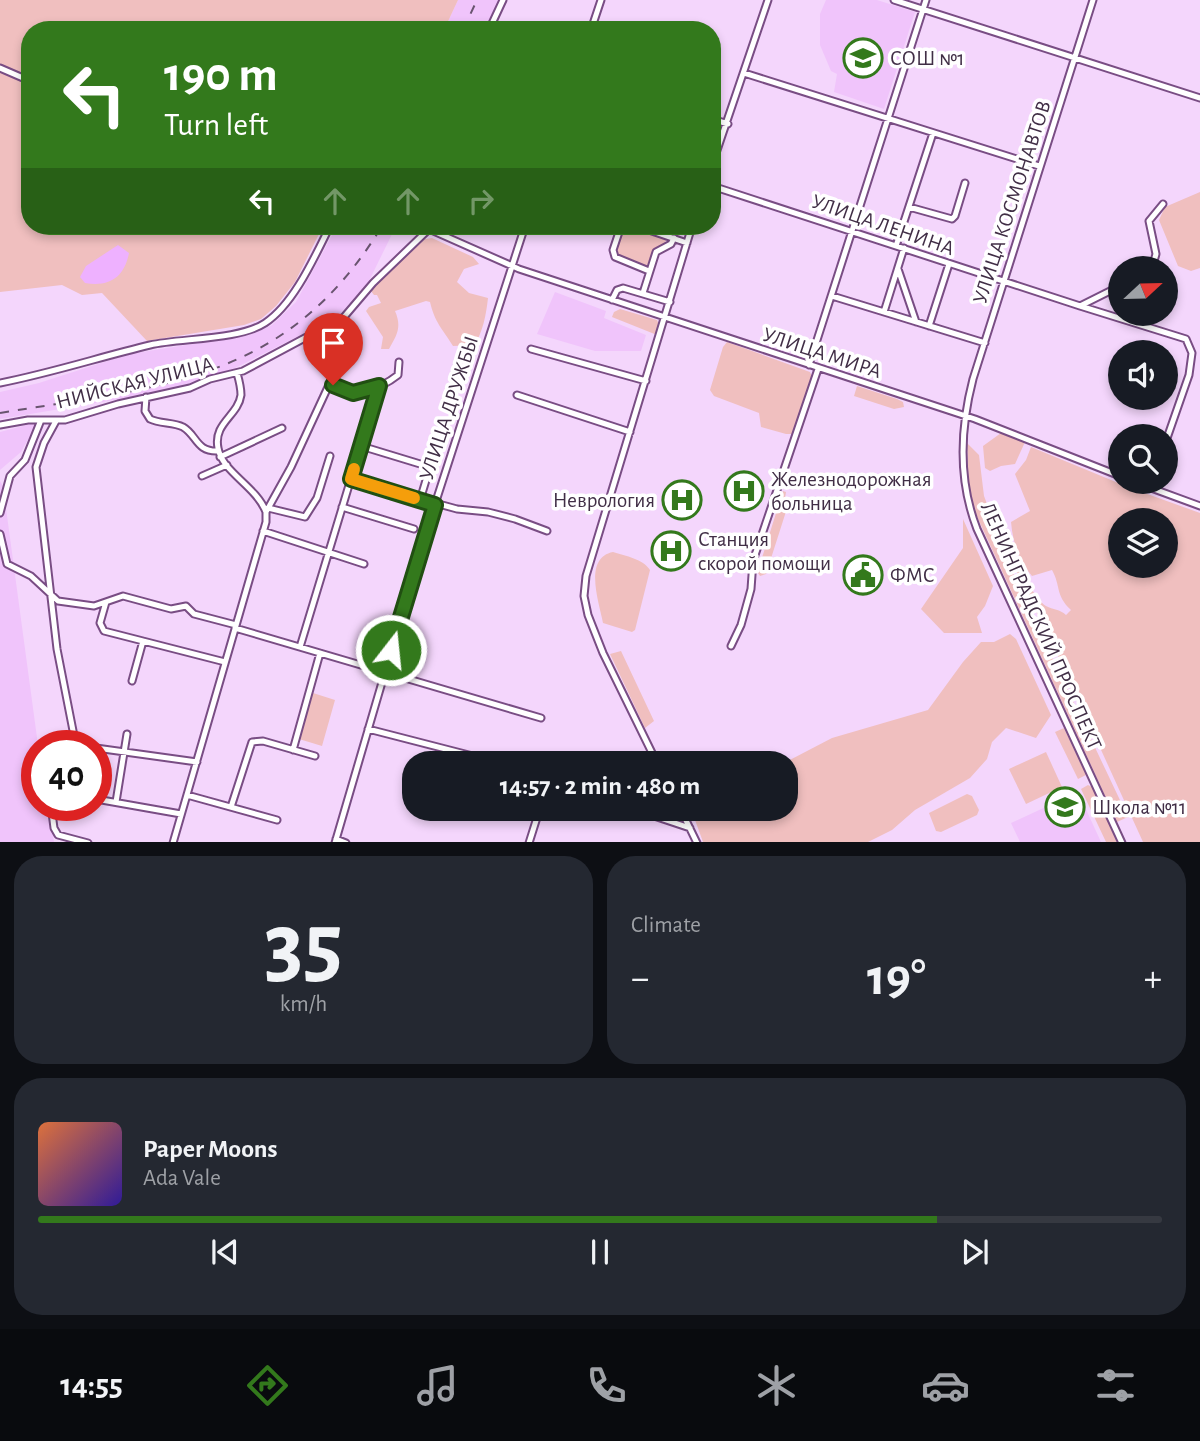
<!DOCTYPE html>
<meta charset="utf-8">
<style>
:root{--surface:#171b24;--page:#242831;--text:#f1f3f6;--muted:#9ea1a6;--line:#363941;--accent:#33791c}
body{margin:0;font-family:"Alegreya Sans",sans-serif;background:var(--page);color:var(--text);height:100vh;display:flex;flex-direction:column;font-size:26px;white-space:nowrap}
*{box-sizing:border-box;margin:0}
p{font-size:23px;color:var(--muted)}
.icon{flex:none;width:38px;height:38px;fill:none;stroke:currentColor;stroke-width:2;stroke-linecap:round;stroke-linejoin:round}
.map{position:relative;height:842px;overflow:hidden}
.panel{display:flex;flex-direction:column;gap:14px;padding:14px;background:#0d0f14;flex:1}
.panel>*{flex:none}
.guide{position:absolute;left:21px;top:21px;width:700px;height:214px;border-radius:28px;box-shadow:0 4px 10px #0003;background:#33791c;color:#fff;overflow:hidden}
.needle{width:46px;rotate:68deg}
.buttons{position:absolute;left:1108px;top:256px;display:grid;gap:14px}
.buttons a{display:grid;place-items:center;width:70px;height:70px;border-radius:50%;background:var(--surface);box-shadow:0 4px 10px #0003;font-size:35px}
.speed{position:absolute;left:21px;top:730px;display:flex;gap:14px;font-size:35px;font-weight:700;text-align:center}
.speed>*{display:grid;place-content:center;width:91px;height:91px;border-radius:50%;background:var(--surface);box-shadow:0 4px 10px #0003;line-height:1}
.speed .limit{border:10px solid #d22;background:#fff;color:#111}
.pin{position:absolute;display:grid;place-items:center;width:60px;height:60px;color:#fff;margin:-72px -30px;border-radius:50% 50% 50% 0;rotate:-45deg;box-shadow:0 0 7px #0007}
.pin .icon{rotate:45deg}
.me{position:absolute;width:77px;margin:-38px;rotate:16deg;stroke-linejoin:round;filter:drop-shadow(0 0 5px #0008)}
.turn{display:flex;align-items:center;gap:24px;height:147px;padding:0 28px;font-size:32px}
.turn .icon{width:91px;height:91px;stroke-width:2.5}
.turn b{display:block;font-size:49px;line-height:60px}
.lanes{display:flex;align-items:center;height:66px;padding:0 28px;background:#0003;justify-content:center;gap:35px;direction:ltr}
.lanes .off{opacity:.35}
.big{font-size:52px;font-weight:600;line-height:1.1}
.panel .card{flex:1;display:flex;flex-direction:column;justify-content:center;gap:10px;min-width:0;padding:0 24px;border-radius:28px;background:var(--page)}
.panel .dial{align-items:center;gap:0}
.dial b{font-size:91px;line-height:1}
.song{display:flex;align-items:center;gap:21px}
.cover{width:84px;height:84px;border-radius:10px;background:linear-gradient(135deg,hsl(20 70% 55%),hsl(250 70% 35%))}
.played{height:7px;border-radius:4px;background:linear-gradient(90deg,var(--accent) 80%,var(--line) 80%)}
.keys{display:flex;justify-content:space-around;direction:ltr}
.heat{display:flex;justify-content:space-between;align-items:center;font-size:38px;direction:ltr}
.panel .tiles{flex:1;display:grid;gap:14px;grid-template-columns:1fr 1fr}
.card:last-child{grid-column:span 2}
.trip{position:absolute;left:402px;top:751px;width:396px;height:70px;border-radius:28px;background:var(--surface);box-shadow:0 4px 10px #0003;font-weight:600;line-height:70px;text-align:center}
.tab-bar{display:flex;height:112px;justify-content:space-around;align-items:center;background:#090b0e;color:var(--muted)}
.tab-bar .icon{width:49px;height:49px}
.tab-bar .current{color:var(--accent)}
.tab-bar b{font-size:32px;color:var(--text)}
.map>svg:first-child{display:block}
.built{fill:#f0c4fb}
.green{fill:#f0bfbf;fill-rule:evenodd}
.water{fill:#eeb1ff}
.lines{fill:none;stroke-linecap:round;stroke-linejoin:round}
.minor-casing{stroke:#794d84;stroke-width:9}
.minor{stroke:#fff;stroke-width:5}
.rail{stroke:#69546f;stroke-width:2;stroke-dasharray:9 9;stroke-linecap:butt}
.route-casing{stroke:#214f12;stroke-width:18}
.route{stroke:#33791c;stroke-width:12}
.slow{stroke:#f59e0b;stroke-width:12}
.labels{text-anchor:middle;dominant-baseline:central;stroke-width:7;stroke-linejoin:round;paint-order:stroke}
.poi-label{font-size:21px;fill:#412e46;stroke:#fff;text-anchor:start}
.street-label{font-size:21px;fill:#412e46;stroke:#fff}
</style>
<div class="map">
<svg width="1200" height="843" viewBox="0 0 1200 843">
<rect width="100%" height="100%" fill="#f4d6fc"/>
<path class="built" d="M 458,0 L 499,0 L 485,30 L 444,30 Z
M 826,0 L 877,0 L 915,12 L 884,109 L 834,92 L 837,74 L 831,71 L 820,45 L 820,14 Z
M 337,226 L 396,226 L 368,283 L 338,316 L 235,368 L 196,382 L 138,396 L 0,419 L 0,392 L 39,383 L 129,354 L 250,335 L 272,325 L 296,302 Z
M 555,292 L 606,311 L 604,318 L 646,335 L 641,351 L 595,351 L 537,334 Z
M 38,422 L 21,452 L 0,470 L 0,432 Z
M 0,481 L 3,486 L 38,745 L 37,805 L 48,805 L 54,842 L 0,842 Z
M 1078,792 L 1101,842 L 1020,842 L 1011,823 Z"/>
<path class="green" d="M 0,0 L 458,0 L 444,30 L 30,30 L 30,226 L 323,226 L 295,282 L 276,306 L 261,319 L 244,325 L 147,341 L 102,293 L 82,295 L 62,285 L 0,292 Z
M 1200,192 L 1200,268 L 1191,271 L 1178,266 L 1159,220 L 1165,207 Z
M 625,226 L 666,240 L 664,245 L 655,249 L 647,266 L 618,257 L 615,252 Z
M 432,238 L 473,257 L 479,264 L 464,269 L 457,282 L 469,293 L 488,298 C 486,316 483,330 475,345 L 453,346 C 442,328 435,323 430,302 L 426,301 L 395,311 C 402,327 397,335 389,349 L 381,349 L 383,337 L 366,311 L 369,307 L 381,303 L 377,295 L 374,295 L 371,291 L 373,287 L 425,239 Z
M 620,309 L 657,320 L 659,325 L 657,335 L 612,317 L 614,312 Z
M 727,342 L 810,372 L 812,377 L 794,434 L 786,434 L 761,427 L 759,413 L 714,396 L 710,390 L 723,347 Z
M 857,386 L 897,399 L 903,402 L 904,407 L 894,409 L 854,396 Z
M 1001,433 L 1025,442 L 1015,464 L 1001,466 L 990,471 L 985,468 L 983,446 Z
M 967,443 L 979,455 L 984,496 L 1017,583 L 1128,817 L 1117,822 L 974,510 L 969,493 Z
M 1031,447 L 1128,487 L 1200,513 L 1200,842 L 1143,842 L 1061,662 L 1018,575 L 1000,533 L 1005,532 C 1012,550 1031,597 1046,606 C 1053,610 1060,609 1066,615 L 1071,610 C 1055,595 1061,586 1052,570 L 1032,576 C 1018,559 1013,543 1011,522 L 1030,511 L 1015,474 L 1026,460 ZM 1120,520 L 1166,520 L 1166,565 L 1120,565 Z
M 783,491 L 786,492 L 785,498 L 790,499 L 766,574 L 760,576 L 758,573 L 760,564 Z
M 963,519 L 993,586 L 985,606 L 977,617 L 982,633 L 944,633 L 921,609 L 963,548 Z
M 613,552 C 626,556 643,559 650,570 L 635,630 L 632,632 L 603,623 C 599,602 583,558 613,552 Z
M 1010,634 L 1016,639 L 1051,715 L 1036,738 L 1006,728 L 992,742 L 987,759 L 970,778 L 915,810 L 892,830 L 868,842 L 703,842 L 691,809 L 786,808 L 784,763 L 832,738 L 928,710 L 963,662 L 981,642 L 994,642 Z
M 621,651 L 654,721 L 645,728 L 610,654 Z
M 313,693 L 335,700 L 322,746 L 299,739 Z
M 1064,728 L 1086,775 L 1078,779 L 1055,732 Z
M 1046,752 L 1062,787 L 1026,804 L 1009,769 Z
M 1088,785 L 1092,787 L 1117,842 L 1106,842 L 1081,789 Z
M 967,794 L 972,796 L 979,810 L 977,815 L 941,832 L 936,831 L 929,813 Z"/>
<path class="water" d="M 118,245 L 129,253 C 124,278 109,287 85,283 L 80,277 L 86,266 Z"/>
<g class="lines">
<g class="minor-casing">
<path id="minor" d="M 894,0 L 1200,98
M 1093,0 L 973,379 C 960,429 958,480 977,529 L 1122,843
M 489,30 L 503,0
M 591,30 L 601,0
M 0,68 L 30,81
M 744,73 L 1039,166
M 712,119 L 728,124
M 712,165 L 768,0
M 712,186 L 1080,306 L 1120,286
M 909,207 L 952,219 L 955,216 L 965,183
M 422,226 L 519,269 L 975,419 L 1120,476
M 621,226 L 613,250 L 615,257 L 649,271
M 637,226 L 687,243
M 896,246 L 933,133
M 1152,268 L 1156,254 L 1149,221 L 1163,204
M 898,269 L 916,322
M 643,293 L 656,252 L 671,244 L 674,238
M 832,296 L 985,343
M 612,300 L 617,290 L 623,288 L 670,302
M 1080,306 L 1186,339 L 1192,353 L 1189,375 L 1166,441
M 884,312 L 904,248
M 929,326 L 949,264
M 531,349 L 646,381
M 809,365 L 926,0
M 237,373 C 239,380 241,387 241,395 C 238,416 213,423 218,448 C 222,472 256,486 266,512
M 0,383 C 51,373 100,357 150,345 C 182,338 239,340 265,323 C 294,304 315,256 330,226
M 517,395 L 630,432
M 146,397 L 145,411 L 150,419 C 160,424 173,422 183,427 C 197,435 196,452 218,451
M 56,421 L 44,443 L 36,467 L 57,649 L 76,746
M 0,425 L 28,420 L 65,420 L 118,404 L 190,388 L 210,379 L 243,371 L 344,317 L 373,283 L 429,229
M 361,446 L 430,467 L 420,500
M 220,457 L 282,428
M 202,476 L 227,465
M 351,479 L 435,505
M 1132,481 L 1200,506
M 435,503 L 457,509 L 488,512 L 515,519 L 547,531
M 342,507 L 414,529
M 268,508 L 305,517 L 317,498 L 330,456
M 0,513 L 10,476 L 25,460 L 41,420
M 263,531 L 364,564
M 0,534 L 7,564 L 31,576 L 58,601 L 94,606 L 123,596 L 171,609 L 186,606 L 194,614 L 236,625
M 106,602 L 100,623 L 104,631 L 225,662
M 235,628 L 541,718
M 731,646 L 741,625 L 751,589 L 753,561 L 818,369
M 300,647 L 379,386
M 132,681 L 143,641
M 368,729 L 500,763
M 53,746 L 64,743 L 81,746
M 96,748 L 197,762
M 293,750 L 320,653
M 657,763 L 603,653 L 588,615 L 584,596 L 586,576 L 596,543 L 692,226
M 187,795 L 277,820
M 96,799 L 181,814
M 116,802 L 127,734
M 51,805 L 54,828 L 58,835 L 88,843
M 231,807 L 252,742 L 263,741 L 315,756
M 630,808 L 690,828
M 680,808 L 697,843
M 336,839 L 346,843
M 173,843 L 266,522 L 266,512 L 291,467 L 328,387 L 333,385 C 355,397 379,390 398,375 L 399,362
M 335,843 L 426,532 L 525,226
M 529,843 L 540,808"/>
</g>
<use href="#minor" class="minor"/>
<path class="rail" d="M 463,30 L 477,0
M 0,413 C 163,386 287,382 382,226"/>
</g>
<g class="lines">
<g class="route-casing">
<path id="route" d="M 333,385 L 353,393 L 379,386 L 351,479 L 435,505 L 391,650"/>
</g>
<use href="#route" class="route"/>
<path class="slow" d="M 354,469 L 351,479 L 414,498"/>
</g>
<defs>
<g id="school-ring" transform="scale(2.0125)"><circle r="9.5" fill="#fff" stroke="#33791c" stroke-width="1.5"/><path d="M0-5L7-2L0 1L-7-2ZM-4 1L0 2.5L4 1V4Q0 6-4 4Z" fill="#33791c"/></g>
<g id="hospital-ring" transform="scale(2.0125)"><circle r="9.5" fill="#fff" stroke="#33791c" stroke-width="1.5"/><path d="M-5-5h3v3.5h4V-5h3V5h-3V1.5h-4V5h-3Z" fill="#33791c"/></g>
<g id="civic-ring" transform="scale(2.0125)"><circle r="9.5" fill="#fff" stroke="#33791c" stroke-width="1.5"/><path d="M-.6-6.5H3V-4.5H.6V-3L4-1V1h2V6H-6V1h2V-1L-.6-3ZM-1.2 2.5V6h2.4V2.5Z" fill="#33791c"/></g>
</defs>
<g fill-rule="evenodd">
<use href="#school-ring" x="863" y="58"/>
<use href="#hospital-ring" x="744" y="491"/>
<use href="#hospital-ring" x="682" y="500"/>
<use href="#hospital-ring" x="671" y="551"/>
<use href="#civic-ring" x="863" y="575"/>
<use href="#school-ring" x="1065" y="807"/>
</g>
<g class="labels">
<g class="poi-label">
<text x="890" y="58">СОШ №1</text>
<text x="771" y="479">Железнодорожная<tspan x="771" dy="24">больница</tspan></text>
<text x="655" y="500" text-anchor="end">Неврология</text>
<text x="698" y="539">Станция<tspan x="698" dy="24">скорой помощи</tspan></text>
<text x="890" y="575">ФМС</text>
<text x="1092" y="807">Школа №11</text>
</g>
<g class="street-label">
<text transform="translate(1012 202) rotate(-72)">УЛИЦА КОСМОНАВТОВ</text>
<text transform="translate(883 225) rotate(19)">УЛИЦА ЛЕНИНА</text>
<text transform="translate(822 353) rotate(18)">УЛИЦА МИРА</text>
<text transform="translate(135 383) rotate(-14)">НИЙСКАЯ УЛИЦА</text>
<text transform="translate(449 408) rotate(-72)">УЛИЦА ДРУЖБЫ</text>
<text transform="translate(1041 626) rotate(66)">ЛЕНИНГРАДСКИЙ ПРОСПЕКТ</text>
</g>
</g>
</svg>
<div class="buttons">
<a><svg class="needle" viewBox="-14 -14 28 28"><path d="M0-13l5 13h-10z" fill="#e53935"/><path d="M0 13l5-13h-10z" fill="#9ea1a6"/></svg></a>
<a><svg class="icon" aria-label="sound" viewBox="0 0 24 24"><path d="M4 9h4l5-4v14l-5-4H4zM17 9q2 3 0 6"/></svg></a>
<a><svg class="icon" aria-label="search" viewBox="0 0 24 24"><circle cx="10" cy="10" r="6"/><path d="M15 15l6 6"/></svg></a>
<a><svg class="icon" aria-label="layers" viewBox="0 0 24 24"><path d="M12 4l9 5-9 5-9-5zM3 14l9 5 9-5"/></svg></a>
</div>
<div class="speed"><div class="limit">40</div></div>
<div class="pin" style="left:333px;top:385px;background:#d93025"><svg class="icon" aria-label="arrive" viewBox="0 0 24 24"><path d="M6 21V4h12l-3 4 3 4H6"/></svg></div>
<svg class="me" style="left:391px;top:650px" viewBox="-20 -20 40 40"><circle r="17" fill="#33791c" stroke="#fff" stroke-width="3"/><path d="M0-11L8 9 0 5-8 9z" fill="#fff"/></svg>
<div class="trip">14:57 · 2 min · 480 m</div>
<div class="guide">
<div class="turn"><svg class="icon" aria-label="left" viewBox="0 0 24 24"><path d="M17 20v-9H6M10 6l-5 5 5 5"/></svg><div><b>190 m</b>Turn left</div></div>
<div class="lanes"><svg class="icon" aria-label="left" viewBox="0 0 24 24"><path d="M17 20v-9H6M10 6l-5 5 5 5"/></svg><svg class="icon off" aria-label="ahead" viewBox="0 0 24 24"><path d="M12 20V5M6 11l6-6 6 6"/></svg><svg class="icon off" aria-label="ahead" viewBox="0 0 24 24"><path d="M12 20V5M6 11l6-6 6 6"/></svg><svg class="icon off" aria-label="right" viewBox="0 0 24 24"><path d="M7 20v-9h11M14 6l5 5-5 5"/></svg></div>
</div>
</div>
<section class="panel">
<div class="tiles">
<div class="card dial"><b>35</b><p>km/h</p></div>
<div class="card"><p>Climate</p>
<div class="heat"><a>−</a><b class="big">19°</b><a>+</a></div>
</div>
<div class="card">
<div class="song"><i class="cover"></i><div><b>Paper Moons</b><p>Ada Vale</p></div></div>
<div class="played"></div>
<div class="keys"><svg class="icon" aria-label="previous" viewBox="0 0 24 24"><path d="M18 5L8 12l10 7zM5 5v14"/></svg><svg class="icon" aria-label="pause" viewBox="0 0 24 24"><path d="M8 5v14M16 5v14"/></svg><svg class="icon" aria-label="next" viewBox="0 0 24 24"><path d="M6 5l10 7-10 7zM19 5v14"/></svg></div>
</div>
</div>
</section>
<nav class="tab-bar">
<b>14:55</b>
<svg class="icon current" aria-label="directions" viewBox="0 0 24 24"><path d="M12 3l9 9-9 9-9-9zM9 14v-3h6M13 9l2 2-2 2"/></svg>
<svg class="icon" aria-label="music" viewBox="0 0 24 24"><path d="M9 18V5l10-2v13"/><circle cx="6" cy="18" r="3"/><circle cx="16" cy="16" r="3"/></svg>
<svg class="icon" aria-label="phone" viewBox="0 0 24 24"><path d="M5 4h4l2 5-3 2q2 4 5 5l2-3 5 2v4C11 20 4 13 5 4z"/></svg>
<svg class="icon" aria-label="climate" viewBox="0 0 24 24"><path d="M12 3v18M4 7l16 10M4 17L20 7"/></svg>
<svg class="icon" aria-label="car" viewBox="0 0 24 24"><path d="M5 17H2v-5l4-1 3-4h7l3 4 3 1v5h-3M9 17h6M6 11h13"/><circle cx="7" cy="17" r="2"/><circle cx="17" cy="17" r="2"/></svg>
<svg class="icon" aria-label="filters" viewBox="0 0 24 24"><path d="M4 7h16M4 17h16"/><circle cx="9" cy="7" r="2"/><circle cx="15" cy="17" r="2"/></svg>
</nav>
